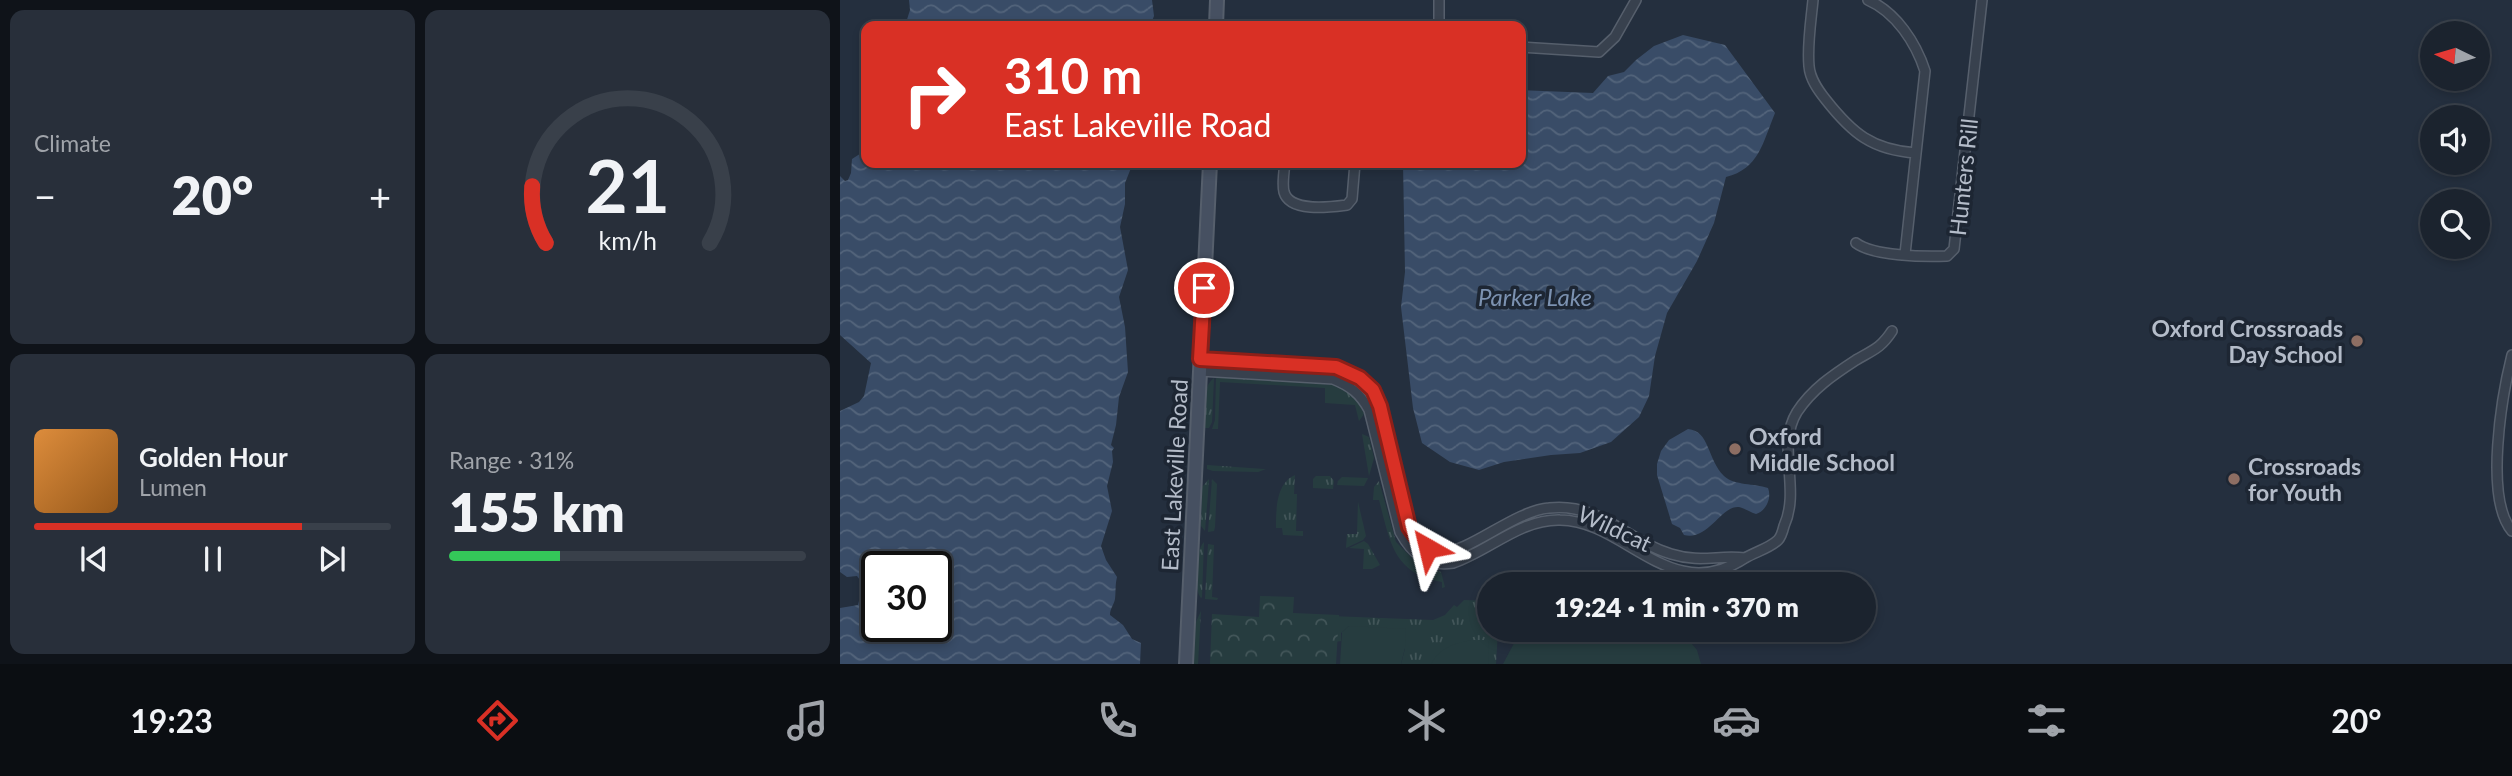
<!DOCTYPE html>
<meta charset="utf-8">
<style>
:root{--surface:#1b232e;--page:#282f3a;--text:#f1f3f6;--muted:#a0a4aa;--line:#39404a;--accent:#d93025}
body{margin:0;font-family:Lato,sans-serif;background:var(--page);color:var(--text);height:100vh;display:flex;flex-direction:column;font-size:26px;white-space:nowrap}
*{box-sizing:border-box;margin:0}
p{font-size:23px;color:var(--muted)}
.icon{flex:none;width:38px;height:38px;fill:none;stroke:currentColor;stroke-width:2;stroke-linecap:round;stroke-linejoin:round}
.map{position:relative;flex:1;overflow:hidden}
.sheet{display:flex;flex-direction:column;gap:10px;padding:10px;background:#0f1319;width:840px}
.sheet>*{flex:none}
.guide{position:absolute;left:21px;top:21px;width:665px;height:147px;border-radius:14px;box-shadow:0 4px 10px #0003,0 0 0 2px var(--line);background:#d93025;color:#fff;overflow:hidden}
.needle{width:46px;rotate:275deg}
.fabs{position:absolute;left:1580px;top:21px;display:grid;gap:14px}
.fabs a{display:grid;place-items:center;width:70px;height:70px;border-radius:50%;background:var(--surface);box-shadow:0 4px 10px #0003,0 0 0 2px var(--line);font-size:35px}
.speed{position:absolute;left:21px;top:551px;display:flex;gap:14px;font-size:35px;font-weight:700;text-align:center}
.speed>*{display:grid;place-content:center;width:91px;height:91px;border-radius:50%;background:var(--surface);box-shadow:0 4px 10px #0003,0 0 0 2px var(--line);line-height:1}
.speed .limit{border:4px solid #111;border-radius:10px;background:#fff;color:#111}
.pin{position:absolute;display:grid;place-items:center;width:60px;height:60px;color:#fff;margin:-30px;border:4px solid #fff;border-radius:50%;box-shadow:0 2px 7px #0007}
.me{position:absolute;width:77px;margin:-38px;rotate:323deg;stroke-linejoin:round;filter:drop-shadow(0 0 5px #0008)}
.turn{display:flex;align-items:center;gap:24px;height:147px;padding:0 28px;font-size:32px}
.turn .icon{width:91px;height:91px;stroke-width:2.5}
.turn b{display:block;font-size:49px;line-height:60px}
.big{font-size:52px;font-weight:800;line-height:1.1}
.sheet .tile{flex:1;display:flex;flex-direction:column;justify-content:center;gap:10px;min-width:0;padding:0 24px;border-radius:14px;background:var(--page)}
.sheet .dial{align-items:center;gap:0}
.dial svg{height:182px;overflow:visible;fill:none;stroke:var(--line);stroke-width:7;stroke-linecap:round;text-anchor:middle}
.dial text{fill:var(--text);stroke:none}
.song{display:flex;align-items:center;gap:21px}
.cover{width:84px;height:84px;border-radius:10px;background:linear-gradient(135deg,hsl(30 70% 55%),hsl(30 70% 35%))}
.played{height:7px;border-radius:4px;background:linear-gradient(90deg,var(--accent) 75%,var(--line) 75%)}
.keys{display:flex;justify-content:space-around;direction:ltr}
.heat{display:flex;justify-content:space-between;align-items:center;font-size:38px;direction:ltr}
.charge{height:10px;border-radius:5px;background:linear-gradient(90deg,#34c759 31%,var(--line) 0)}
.sheet .tiles{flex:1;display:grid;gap:10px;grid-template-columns:repeat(2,1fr)}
.trip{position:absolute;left:637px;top:572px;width:399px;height:70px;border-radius:35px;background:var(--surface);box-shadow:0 4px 10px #0003,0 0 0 2px var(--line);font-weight:800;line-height:70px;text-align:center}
.dock{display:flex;height:112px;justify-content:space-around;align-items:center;background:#0b0e12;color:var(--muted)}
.dock .icon{width:49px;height:49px}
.dock .current{color:var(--accent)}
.dock b{font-size:32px;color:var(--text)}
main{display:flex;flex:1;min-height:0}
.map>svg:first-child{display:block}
.grass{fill:url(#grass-tufts)}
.park{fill:url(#park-crowns)}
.pitch{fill:#263c3f}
.water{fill:url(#water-waves);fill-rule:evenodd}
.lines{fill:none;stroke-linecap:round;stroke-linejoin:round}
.minor-casing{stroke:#565f6c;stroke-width:12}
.secondary-casing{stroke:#565f6c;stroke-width:16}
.minor{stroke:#38414e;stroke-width:9}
.secondary{stroke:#465061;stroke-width:12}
.route-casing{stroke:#8d1f18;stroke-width:18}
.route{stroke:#d93025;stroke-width:12}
.education-dot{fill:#8d6e63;stroke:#1d2633;stroke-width:2.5}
.labels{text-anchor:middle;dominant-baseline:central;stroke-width:7;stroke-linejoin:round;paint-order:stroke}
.street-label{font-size:23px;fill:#b4bcc9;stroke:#1d2633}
.poi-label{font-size:23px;font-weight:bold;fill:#b4bcc9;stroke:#1d2633;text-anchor:start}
.water-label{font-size:24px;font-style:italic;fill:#7c92b1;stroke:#1d2633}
</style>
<main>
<section class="sheet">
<div class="tiles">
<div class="tile"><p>Climate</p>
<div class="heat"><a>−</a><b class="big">20°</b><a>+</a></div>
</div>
<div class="tile dial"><svg viewBox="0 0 100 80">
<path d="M14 69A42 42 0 1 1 86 69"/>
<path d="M14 69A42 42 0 0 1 8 44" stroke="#d93025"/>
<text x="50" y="56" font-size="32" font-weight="700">21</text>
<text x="50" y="72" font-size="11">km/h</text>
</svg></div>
<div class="tile">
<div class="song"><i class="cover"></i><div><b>Golden Hour</b><p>Lumen</p></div></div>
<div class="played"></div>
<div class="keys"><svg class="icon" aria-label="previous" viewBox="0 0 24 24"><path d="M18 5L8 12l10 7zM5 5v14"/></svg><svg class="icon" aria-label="pause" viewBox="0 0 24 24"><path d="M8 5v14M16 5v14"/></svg><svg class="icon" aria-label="next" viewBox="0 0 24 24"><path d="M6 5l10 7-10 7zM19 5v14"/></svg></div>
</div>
<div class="tile"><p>Range · 31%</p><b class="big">155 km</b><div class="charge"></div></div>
</div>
</section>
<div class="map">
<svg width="1672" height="664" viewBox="0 0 1672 664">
<defs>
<pattern id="grass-tufts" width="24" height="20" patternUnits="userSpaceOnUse" patternTransform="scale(1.75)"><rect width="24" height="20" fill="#263c3f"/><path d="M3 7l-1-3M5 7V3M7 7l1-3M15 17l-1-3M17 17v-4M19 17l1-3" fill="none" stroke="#435659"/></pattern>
<pattern id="park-crowns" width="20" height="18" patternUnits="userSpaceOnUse" patternTransform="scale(1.75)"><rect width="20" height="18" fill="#263c3f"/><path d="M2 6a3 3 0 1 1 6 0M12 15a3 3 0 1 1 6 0" fill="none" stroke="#435659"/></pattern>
<pattern id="water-waves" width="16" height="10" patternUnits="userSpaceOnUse" patternTransform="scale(1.75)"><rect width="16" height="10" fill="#394c67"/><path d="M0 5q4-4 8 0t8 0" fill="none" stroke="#53647b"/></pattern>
</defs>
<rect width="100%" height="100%" fill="#242f3e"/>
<path class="grass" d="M 378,365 L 500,373 C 519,382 529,391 535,411 L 532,412 C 528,399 523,389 511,381 C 493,370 406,370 379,368 Z
M 376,377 L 496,385 L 515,396 L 524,414 L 519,421 L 515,405 L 485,403 L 485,388 L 380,382 L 378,429 L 372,429 L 375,420 Z
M 374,378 L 372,422 L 369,428 L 364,428 C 365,413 361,387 374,378 Z
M 522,434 L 529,437 L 534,458 L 529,476 Z
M 367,465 L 424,469 L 426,469 L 418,472 L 373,471 L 367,469 Z
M 455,475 L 454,494 L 457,494 L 456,531 L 463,531 L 463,536 L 443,535 L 442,528 L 436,528 C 436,510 436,483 455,475 Z
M 476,476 L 490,476 L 494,481 L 493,489 L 473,488 L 473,479 Z
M 502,477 L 528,478 L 524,486 L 497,485 L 498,481 Z
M 369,479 L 369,481 L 365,531 L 361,526 L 362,487 Z
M 372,479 L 377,484 L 375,527 L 374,531 L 368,532 Z
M 539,481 L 556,542 L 573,559 L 601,572 L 605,587 L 602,588 L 602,582 C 553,574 550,541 539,500 L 533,500 L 534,487 Z
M 518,502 L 526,536 L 523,540 L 506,548 L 507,534 L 517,534 Z
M 524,541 L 528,544 L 540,565 L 532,569 L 523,569 L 524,549 L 509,548 Z
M 364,542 L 362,597 L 361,598 C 353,589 355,550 364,542 Z
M 368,544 L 374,545 L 372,597 L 378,598 L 377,600 L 365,599 Z
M 624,600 L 649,601 L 649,630 L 658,630 L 656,664 L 561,664 L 565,649 L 509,626 L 501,633 L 501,641 L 489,643 L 490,616 L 593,620 L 605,615 L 614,605 L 617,607 Z
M 361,611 L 358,664 L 352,664 L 355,624 Z"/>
<path class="park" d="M 420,596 L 454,597 L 453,613 L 499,615 L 496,664 L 370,664 L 372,614 L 419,617 Z"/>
<path class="pitch" d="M 509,626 L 566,629 L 565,648 L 561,664 L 500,664 L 502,632 Z
M 688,630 L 794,630 L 843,633 L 857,650 L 861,664 L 663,664 L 680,632 Z
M 631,640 L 649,640 L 648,664 L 591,664 C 601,647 613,644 631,640 Z"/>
<path class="water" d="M 69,0 L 312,0 L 314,16 L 310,26 L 65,26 L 70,10 Z
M 843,35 L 885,45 L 935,113 C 923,142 919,169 886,177 L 874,223 L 857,261 L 827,313 L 815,356 L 809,396 L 799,417 L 771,442 L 740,453 L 711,455 L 664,462 L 639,470 L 610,462 L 582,443 L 573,408 L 561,307 L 565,272 L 563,163 L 681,163 L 681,90 L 753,93 L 768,76 L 784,72 L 796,60 L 814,46 Z
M 26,150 L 26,163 L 293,163 L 285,183 L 285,204 L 280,227 L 288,270 L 279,297 L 285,327 L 288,372 L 279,397 L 276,425 L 271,445 L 274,448 L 272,451 L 273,462 L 267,486 L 272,511 L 261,546 L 266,560 L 277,577 C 275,585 276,591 275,599 C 274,605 270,608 270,615 L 283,625 L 292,639 L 301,643 L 300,664 L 0,664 L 0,608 L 18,605 L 23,584 L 17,576 L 7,577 L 0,572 L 0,411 L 19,402 L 24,396 L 31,363 L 0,335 L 0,176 L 5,181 L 8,180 L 11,173 L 12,159 ZM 37,567 L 96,567 L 96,626 L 37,626 Z
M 848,429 C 870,431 867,459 884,476 C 895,486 914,483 928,488 C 932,498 926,511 916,514 C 910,512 904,508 899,507 C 881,505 869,541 844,535 L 840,528 L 832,524 L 817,475 L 817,464 L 821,451 L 829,440 Z"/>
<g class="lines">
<g class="minor-casing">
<path id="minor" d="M 973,0 C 971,21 967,45 969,66 C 970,79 978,90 986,100 C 1012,133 1032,150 1076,153
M 1028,0 C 1056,12 1076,43 1085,71 L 1065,254
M 599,26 L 599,0
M 681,47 L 759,52 L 775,37 L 796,0
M 445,163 C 444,171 442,184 444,192 C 450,213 491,207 507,205 L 512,199 L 515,163
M 1016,243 C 1033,256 1084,257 1107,256 L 1114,249 L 1142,0
M 1672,355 C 1662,395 1644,498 1672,531
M 360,359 L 496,367 L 520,378 L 533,390 L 540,406 L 569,527 C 577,538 587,552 602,552 C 629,553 674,511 709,508 C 760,502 787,541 831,554 C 860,563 878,555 905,558
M 360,371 L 493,379 C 510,386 520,393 529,410 L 560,532 C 572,554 587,567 613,563 C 649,551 680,519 720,520 C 785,520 830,607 905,558 C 915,552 930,548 938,540 C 941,537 943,530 944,526 C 961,489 936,446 957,412 C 972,389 993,375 1016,360 C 1033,350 1041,348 1052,331"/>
</g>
<g class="secondary-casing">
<path id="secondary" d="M 376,26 L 377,0
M 346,664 L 370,163"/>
</g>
<use href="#minor" class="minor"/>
<use href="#secondary" class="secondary"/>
</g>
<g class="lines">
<g class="route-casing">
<path id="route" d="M 364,288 L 360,359 L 496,367 L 520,378 L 533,390 L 540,406 L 569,527 L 579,541 L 588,548"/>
</g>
<use href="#route" class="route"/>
</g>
<g class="education-dot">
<circle cx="1517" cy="341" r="7"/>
<circle cx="895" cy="449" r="7"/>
<circle cx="1394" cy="479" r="7"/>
</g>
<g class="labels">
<g class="street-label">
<text transform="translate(1123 177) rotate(-84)">Hunters Rill</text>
<text transform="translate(334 475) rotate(-87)">East Lakeville Road</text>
<text transform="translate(775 528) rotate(25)">Wildcat</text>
</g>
<g class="poi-label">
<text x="1503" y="328" text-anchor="end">Oxford Crossroads<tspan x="1503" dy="26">Day School</tspan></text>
<text x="909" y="436">Oxford<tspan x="909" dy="26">Middle School</tspan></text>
<text x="1408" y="466">Crossroads<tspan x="1408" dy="26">for Youth</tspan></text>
</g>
<g class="water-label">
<text x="695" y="296">Parker Lake</text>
</g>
</g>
</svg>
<div class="fabs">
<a><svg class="needle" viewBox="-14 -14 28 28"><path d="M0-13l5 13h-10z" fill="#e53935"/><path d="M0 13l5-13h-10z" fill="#a0a4aa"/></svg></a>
<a><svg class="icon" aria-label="sound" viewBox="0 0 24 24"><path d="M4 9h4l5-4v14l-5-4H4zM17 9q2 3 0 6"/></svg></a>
<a><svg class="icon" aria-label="search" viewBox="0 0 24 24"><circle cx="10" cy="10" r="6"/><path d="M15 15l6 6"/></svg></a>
</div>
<div class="speed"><div class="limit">30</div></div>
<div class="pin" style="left:364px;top:288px;background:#d93025"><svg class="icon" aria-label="arrive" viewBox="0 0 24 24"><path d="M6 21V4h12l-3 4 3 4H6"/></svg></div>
<svg class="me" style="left:588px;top:548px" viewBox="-20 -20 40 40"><path d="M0-17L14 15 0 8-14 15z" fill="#d93025" stroke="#fff" stroke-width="4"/></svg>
<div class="trip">19:24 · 1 min · 370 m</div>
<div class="guide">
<div class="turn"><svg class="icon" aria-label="right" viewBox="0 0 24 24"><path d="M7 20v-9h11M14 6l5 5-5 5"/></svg><div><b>310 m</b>East Lakeville Road</div></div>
</div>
</div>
</main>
<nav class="dock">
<b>19:23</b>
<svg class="icon current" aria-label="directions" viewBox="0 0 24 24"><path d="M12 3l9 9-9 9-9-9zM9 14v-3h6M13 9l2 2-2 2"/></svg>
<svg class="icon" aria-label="music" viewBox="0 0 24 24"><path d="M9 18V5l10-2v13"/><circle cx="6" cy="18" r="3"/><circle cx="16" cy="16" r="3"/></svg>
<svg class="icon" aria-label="phone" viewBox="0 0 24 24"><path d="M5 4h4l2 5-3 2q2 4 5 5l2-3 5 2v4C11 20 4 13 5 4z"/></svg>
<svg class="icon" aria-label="climate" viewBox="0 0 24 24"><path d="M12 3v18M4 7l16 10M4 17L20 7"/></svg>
<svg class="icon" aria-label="car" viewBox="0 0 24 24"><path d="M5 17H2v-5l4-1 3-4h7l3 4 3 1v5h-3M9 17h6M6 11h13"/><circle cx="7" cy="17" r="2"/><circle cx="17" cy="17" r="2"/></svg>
<svg class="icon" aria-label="filters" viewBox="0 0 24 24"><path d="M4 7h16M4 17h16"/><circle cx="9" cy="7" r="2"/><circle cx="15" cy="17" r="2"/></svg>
<b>20°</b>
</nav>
